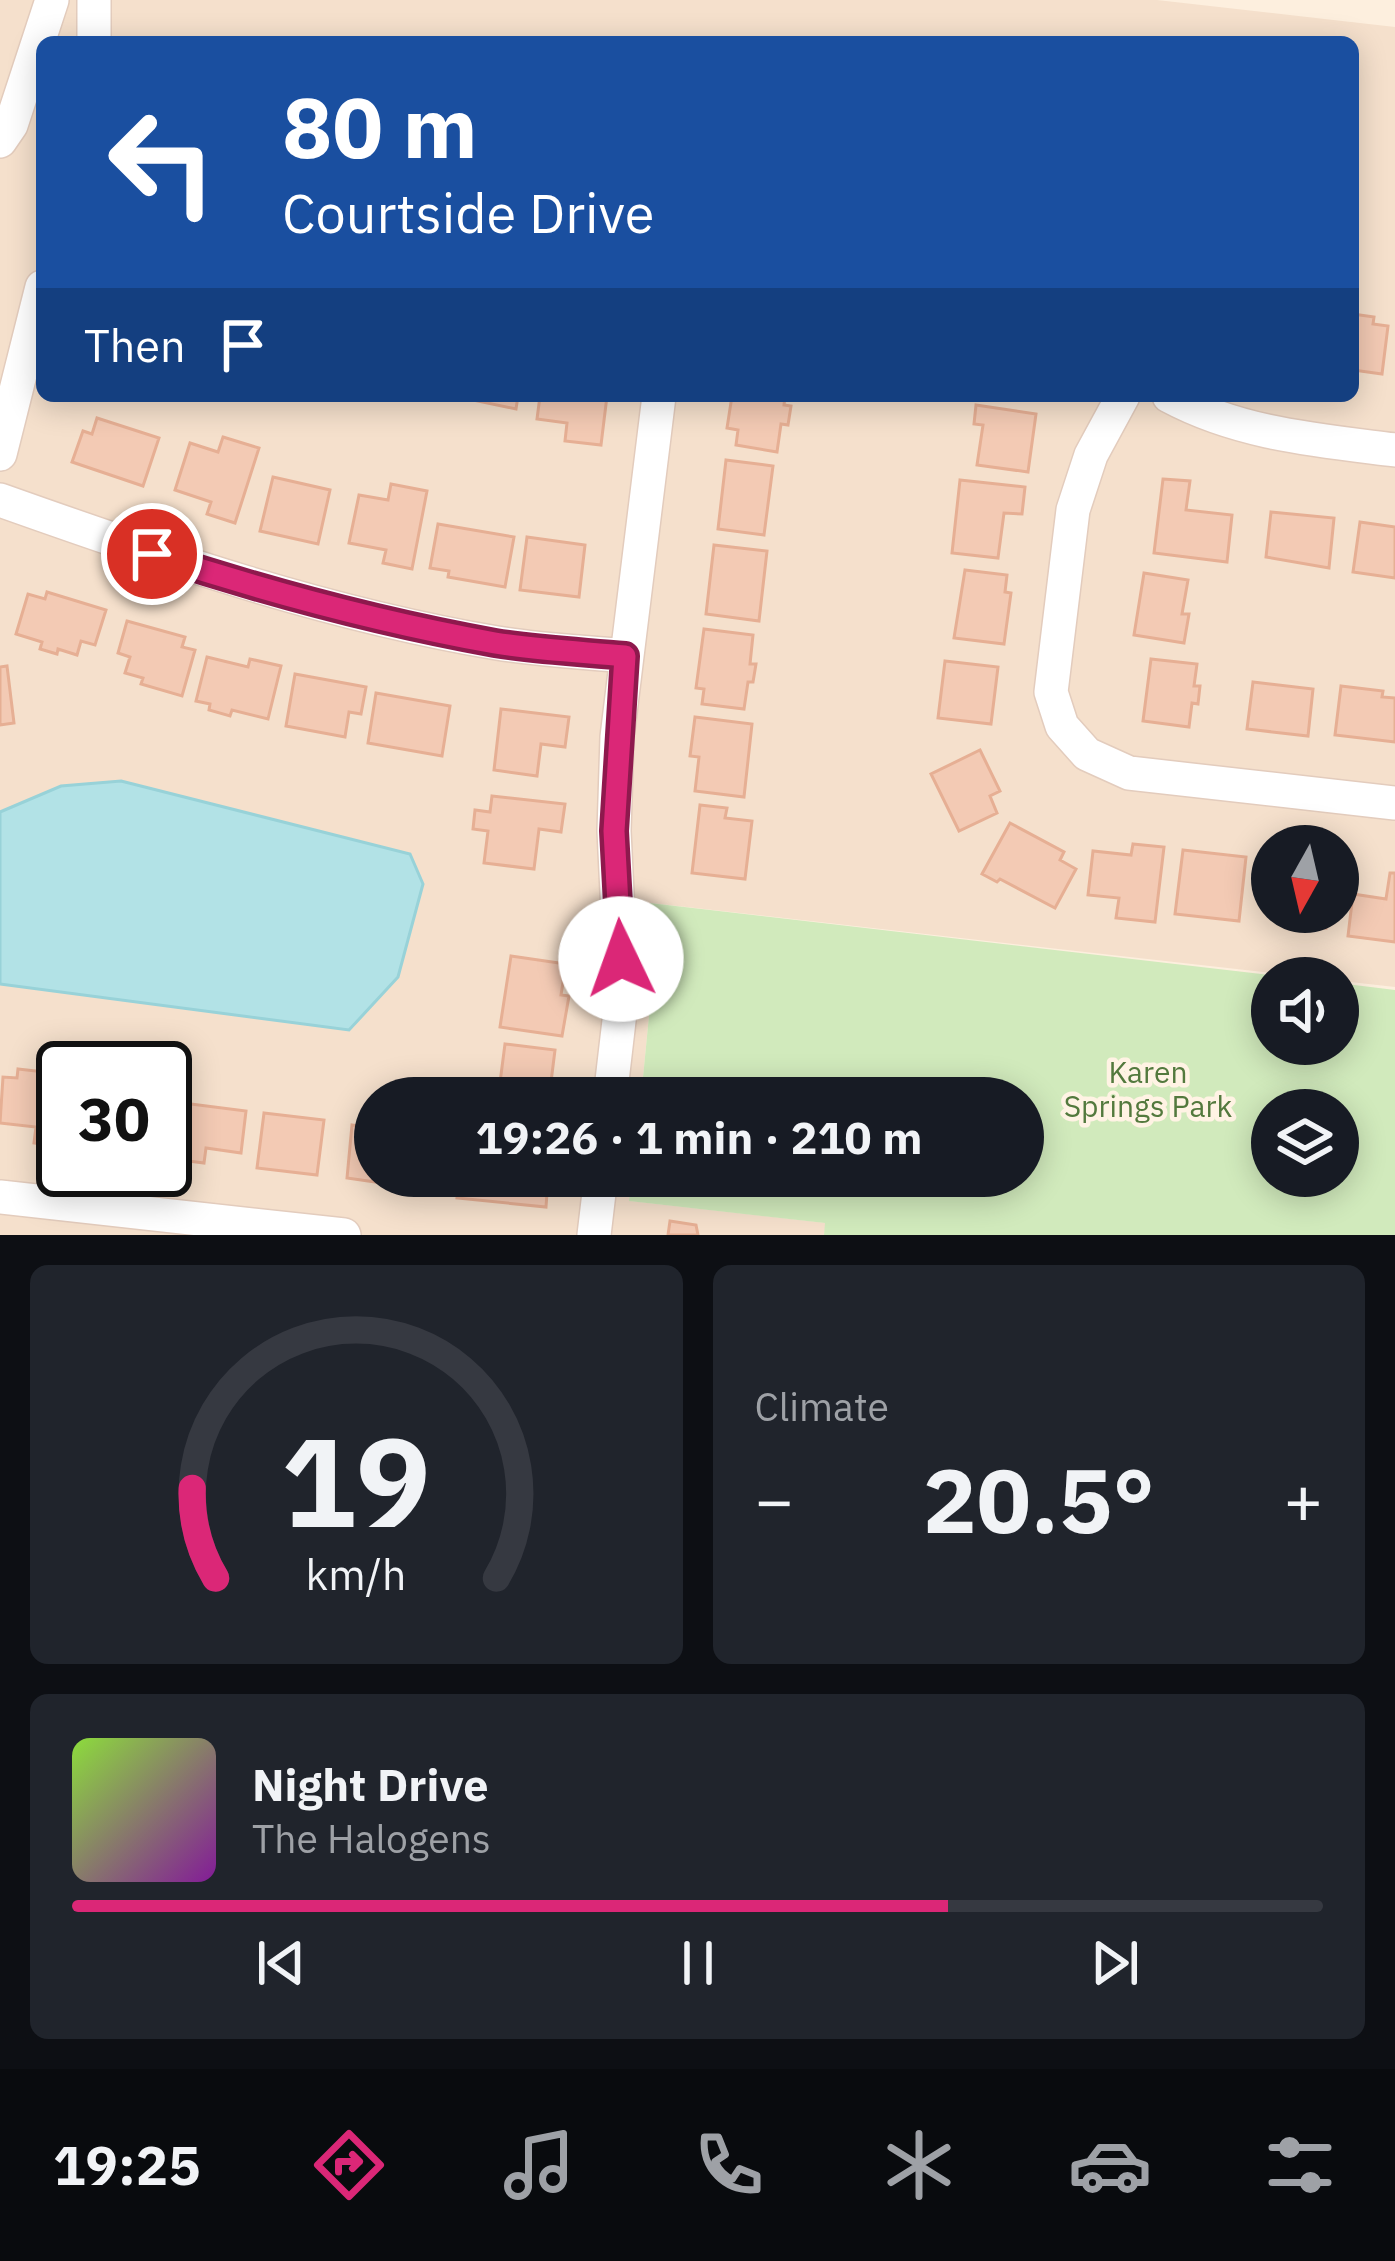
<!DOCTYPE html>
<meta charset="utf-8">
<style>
:root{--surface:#171b24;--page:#20242c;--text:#f1f3f6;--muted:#9ea1a6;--line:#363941;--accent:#db2777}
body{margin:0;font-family:"IBM Plex Sans",sans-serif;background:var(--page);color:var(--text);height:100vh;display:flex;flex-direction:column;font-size:45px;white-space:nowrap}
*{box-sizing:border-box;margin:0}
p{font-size:39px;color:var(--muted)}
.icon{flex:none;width:66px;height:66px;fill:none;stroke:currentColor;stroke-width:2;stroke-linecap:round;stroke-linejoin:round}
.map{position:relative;height:1235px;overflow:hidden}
.sheet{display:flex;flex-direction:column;gap:30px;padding:30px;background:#0d0f14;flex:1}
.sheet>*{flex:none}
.top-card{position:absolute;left:36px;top:36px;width:1323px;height:366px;border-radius:18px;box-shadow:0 6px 30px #0003;background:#1a4fa0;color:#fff;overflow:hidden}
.needle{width:78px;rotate:188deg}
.buttons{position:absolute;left:1251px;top:825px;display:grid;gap:24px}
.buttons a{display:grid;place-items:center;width:108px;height:108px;border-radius:50%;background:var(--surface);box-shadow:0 6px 30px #0003;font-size:60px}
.speed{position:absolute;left:36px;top:1041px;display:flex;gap:24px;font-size:60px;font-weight:700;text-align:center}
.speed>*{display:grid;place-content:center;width:156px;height:156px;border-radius:50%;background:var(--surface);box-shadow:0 6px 30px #0003;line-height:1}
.speed .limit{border:6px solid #111;border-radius:18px;background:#fff;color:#111}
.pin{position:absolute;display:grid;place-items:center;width:102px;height:102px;color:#fff;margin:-51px;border:6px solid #fff;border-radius:50%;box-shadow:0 3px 12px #0007}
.me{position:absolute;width:132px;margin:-66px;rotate:357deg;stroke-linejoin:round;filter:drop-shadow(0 0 9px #0008)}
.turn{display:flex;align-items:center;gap:42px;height:252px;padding:0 48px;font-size:54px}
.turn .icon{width:156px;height:156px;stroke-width:2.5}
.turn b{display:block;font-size:84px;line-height:102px}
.then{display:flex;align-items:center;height:114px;padding:0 48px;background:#0003;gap:24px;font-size:45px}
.big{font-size:90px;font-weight:700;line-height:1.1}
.sheet .tile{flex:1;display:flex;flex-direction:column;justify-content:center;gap:18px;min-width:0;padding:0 42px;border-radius:18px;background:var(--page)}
.sheet .dial{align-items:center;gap:0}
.dial svg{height:312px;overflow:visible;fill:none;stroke:var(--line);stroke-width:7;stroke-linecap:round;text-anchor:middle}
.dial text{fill:var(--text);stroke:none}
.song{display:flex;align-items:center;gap:36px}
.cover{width:144px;height:144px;border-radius:18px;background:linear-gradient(135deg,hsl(90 70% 55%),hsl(290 70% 35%))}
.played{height:12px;border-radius:6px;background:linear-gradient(90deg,var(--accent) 70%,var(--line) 70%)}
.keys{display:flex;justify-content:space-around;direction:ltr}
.heat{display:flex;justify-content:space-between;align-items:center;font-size:66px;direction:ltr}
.sheet .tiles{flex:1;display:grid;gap:30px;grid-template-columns:1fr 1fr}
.tile:last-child{grid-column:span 2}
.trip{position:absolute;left:354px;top:1077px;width:690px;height:120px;border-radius:60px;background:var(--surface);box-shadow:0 6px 30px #0003;font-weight:700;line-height:120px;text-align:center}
.tabs{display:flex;height:192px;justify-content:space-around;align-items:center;background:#090b0e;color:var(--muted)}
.tabs .icon{width:84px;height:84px}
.tabs .selected{color:var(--accent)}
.tabs b{font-size:54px;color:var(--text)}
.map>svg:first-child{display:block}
.residential{fill:#f5e0cc;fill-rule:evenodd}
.green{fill:#d1eabc;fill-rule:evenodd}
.water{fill:#b2e2e6;stroke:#98d2d8;stroke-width:3}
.building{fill:#f3cab4;stroke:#e6af94;stroke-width:3}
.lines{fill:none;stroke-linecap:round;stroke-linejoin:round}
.minor-casing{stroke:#e3ccbd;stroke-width:36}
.minor{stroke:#fff;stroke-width:33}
.route-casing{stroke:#8e194d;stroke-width:30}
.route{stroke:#db2777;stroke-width:21}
.labels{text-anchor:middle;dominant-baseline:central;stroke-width:9;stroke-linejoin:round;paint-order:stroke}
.park-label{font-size:30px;fill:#53793d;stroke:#fff3e4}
</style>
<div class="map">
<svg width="1395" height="1235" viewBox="0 0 1395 1235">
<rect width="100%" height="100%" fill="#fdefde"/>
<path class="residential" d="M 0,0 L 1157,0 L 1395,27 L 1395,987 L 651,903 L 651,995 L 641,1098 L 375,1098 L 375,1176 L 632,1176 L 630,1201 L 826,1223 L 824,1235 L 0,1235 ZM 42,42 L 1353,42 L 1353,396 L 42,396 ZM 1272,846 L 1338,846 L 1338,912 L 1272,912 ZM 63,1068 L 165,1068 L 165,1170 L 63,1170 Z"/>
<path class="green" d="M 650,903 L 1295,978 L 1272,978 L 1272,1044 L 1338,1044 L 1338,983 L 1395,990 L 1395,1235 L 824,1235 L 825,1223 L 629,1201 L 632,1176 L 1023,1176 L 1023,1098 L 641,1098 L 651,995 ZM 1272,1110 L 1338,1110 L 1338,1176 L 1272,1176 Z"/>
<path class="water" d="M 121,781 L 410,854 L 423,884 L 398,977 L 349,1030 L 0,984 L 0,812 L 61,786 Z"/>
<path class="building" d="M 1353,314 L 1374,317 L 1373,324 L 1388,326 L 1382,374 L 1353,370 Z
M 454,396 L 518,396 L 516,409 Z
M 540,396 L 607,396 L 601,445 L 565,441 L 567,423 L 537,419 Z
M 732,396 L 785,396 L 784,405 L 791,406 L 788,425 L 781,424 L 777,452 L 736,445 L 738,430 L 727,428 Z
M 976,405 L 1036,414 L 1028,472 L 977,465 L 983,425 L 974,424 Z
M 97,418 L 159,438 L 143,486 L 72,462 L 83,431 L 92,434 Z
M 223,437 L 259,448 L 235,523 L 207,514 L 211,502 L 175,490 L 190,443 L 218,452 Z
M 726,460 L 773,466 L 764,535 L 718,529 Z
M 273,477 L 330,490 L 318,544 L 260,531 Z
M 1163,479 L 1190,481 L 1186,510 L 1232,515 L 1227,562 L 1154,553 Z
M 960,480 L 1025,487 L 1022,514 L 1004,513 L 998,558 L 952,553 Z
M 391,484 L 427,491 L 412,569 L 383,563 L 386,550 L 349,543 L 359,495 L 388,500 Z
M 1271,512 L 1334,518 L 1329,568 L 1266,557 Z
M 1360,522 L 1395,527 L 1395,578 L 1353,572 Z
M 438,524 L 514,537 L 505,587 L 448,577 L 449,571 L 430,568 Z
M 527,537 L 585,545 L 579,597 L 520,590 Z
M 714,545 L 767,551 L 759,621 L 706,614 Z
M 965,570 L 1007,575 L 1005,592 L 1011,593 L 1004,644 L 954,638 Z
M 1144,573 L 1188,580 L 1182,614 L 1189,614 L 1184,643 L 1134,635 Z
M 47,592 L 106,610 L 95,645 L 81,641 L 77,655 L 58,649 L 57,654 L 40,649 L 42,642 L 16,634 L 28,594 L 45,599 Z
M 127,621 L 185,637 L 182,647 L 195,650 L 182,696 L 141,684 L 143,678 L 125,673 L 130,657 L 118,653 Z
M 704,629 L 753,635 L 750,664 L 756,664 L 753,682 L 748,682 L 744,709 L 702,704 L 704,689 L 696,688 Z
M 207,657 L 248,667 L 250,659 L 281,666 L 268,719 L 232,710 L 230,716 L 209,710 L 210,704 L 196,701 Z
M 1151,659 L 1197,664 L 1194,686 L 1200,686 L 1198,704 L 1192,703 L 1189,727 L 1143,721 Z
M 945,661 L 998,667 L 991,724 L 938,718 Z
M 7,666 L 14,723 L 0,725 L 0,667 Z
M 295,674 L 366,687 L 361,714 L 349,712 L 345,737 L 286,726 Z
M 1253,682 L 1313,689 L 1308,736 L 1247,729 Z
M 1341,686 L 1383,691 L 1382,697 L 1395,698 L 1395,742 L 1335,735 Z
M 376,693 L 450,706 L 442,756 L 368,743 Z
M 501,709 L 569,717 L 565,747 L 541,744 L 537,776 L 494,770 Z
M 695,717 L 752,724 L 744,797 L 695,791 L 699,757 L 690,756 Z
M 980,750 L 1000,791 L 990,796 L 997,813 L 959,831 L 931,774 Z
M 492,796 L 565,804 L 561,832 L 539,829 L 534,869 L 484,863 L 488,831 L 473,829 L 475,810 L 490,812 Z
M 700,805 L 727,808 L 725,818 L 752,821 L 745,879 L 692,873 Z
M 1010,823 L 1064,852 L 1060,860 L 1076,869 L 1055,908 L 1000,879 L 997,882 L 982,874 Z
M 1133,844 L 1164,847 L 1155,922 L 1116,918 L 1119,898 L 1088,895 L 1093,851 L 1131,855 Z
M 1183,850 L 1246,857 L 1239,921 L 1175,914 Z
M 1390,873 L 1395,873 L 1395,942 L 1348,936 L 1353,894 L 1386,899 Z
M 1275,912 L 1327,912 L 1326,928 L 1290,924 L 1291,914 Z
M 511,956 L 566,964 L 561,995 L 569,996 L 562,1036 L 500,1027 Z
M 505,1044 L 555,1050 L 551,1082 L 560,1083 L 558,1098 L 498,1098 Z
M 18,1069 L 63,1074 L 63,1147 L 34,1143 L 36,1127 L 0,1123 L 3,1077 L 17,1078 Z
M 183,1103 L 246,1111 L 241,1153 L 206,1148 L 204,1163 L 165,1158 L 168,1128 L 180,1130 Z
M 264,1113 L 324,1120 L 317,1175 L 257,1168 Z
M 352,1125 L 375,1128 L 375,1176 L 390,1176 L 389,1184 L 347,1178 Z
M 460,1176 L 548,1179 L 546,1207 L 457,1198 Z
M 670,1221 L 696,1225 L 698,1235 L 668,1235 Z"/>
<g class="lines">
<g class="minor-casing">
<path id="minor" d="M 94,42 L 94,0
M 0,141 L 11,125 L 52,0
M 1123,396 L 1091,455 L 1073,510 L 1051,692 L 1062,726 L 1087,754 L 1129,773 L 1395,803
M 1169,396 C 1240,434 1316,440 1395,450
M 0,454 L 42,287
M 0,500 C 163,558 326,614 497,643 C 539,650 583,652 625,656
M 610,1098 L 622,995 L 614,831 L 617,737 L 659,396
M 0,1197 L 344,1235
M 594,1235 L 601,1176"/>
</g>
<use href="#minor" class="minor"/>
</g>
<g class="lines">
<g class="route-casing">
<path id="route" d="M 152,554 C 264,591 379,622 495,643 C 538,650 582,652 625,656 L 614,831 L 621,959"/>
</g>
<use href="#route" class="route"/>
</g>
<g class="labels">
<g class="park-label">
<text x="1148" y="1071">Karen<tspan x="1148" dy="34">Springs Park</tspan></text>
</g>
</g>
</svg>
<div class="buttons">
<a><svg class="needle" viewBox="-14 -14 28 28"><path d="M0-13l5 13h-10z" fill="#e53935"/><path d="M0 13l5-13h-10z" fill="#9ea1a6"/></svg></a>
<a><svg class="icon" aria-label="sound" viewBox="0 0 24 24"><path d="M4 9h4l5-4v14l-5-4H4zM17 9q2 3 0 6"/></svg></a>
<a><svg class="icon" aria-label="layers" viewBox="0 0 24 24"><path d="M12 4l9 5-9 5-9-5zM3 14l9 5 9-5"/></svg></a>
</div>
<div class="speed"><div class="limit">30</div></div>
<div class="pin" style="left:152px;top:554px;background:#d93025"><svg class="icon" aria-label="arrive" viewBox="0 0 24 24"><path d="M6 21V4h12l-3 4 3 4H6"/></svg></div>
<svg class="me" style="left:621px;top:959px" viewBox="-20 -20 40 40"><circle r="19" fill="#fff"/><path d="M0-13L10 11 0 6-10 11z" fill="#db2777"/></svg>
<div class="trip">19:26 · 1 min · 210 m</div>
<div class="top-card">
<div class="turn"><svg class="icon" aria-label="left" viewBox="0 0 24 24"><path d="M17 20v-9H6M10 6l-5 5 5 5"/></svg><div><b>80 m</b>Courtside Drive</div></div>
<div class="then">Then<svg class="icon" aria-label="arrive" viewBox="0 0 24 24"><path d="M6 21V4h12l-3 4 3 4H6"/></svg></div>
</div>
</div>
<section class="sheet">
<div class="tiles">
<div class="tile dial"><svg viewBox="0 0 100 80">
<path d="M14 69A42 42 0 1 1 86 69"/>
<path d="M14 69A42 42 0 0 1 8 46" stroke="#db2777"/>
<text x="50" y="56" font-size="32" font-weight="700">19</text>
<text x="50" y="72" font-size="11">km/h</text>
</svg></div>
<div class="tile"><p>Climate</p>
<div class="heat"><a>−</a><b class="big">20.5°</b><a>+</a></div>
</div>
<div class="tile">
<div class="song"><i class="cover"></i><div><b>Night Drive</b><p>The Halogens</p></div></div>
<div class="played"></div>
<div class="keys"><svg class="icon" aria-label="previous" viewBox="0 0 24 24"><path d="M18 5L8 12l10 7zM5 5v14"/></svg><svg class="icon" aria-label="pause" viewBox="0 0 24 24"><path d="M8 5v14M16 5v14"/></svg><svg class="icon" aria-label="next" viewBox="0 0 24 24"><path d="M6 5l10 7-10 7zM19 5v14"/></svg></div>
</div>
</div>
</section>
<nav class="tabs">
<b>19:25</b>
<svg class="icon selected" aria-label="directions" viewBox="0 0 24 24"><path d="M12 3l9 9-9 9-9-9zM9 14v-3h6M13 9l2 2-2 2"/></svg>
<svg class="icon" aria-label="music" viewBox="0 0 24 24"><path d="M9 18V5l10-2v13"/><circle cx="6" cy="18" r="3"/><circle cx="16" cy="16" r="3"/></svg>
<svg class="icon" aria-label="phone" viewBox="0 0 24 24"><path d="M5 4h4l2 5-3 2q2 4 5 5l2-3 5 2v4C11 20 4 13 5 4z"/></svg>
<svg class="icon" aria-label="climate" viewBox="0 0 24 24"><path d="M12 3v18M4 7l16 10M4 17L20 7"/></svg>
<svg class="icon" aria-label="car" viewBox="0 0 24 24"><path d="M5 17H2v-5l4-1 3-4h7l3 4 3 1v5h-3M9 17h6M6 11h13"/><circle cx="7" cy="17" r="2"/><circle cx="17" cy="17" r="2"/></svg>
<svg class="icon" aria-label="filters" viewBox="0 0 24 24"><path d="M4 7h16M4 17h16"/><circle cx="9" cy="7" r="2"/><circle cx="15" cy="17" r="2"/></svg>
</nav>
